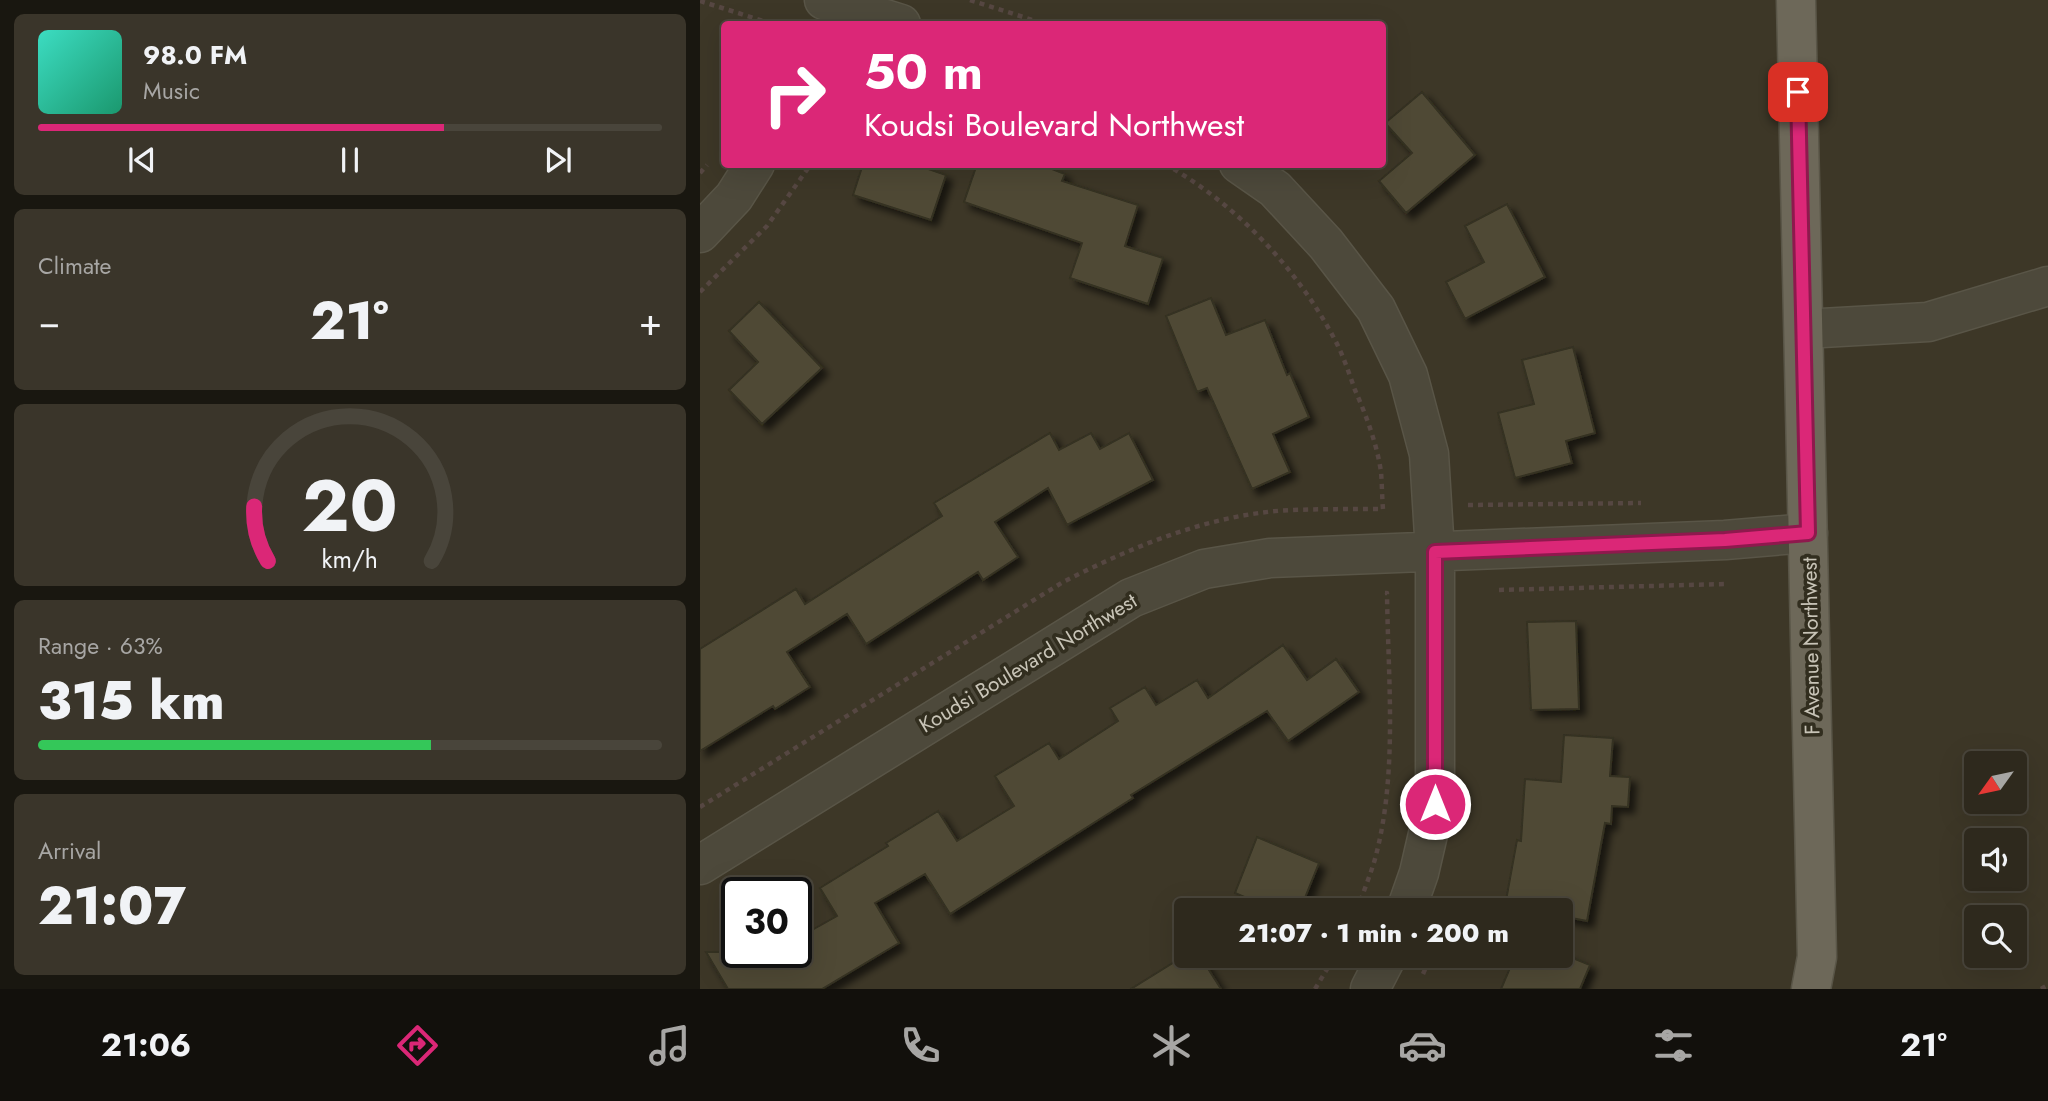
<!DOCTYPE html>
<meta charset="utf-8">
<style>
:root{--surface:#2e291d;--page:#3a352a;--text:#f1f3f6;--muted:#a7a6a4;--line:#49453b;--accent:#db2777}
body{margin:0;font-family:Jost,sans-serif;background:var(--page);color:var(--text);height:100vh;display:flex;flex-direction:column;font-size:26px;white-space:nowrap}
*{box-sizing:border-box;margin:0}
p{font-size:23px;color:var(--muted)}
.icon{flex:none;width:38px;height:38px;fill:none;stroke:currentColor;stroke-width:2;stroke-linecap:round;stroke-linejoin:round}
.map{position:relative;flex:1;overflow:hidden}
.sheet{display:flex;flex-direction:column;gap:14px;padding:14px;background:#191710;width:700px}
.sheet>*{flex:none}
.guide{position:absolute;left:21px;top:21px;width:665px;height:147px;border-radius:7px;box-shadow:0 7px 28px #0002,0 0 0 2px var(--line);background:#db2777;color:#fff;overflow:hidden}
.needle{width:46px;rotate:237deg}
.controls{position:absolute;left:1264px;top:751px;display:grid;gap:14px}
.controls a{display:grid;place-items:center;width:63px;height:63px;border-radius:7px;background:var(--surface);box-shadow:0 7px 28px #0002,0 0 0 2px var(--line);font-size:35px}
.speed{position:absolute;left:21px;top:877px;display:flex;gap:14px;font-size:35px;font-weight:700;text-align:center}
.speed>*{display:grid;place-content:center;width:91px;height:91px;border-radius:50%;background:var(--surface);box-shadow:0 7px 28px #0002,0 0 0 2px var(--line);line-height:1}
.speed .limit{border:4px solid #111;border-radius:10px;background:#fff;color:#111}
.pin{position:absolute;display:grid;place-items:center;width:60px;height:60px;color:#fff;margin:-30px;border-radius:14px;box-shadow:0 4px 10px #0006}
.me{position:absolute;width:77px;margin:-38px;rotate:0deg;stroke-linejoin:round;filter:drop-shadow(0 0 5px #0008)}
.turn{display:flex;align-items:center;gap:24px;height:147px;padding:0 28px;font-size:32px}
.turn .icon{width:91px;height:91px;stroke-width:2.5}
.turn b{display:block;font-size:49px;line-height:60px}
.big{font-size:52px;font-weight:800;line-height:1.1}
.sheet .card{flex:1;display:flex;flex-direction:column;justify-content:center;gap:10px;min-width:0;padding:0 24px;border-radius:10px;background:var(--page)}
.sheet .dial{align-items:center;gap:0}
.dial svg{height:182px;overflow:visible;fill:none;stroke:var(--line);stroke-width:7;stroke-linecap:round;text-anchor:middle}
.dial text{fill:var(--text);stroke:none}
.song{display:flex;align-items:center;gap:21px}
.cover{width:84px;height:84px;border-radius:10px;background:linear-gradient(135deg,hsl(170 70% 55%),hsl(160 70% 35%))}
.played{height:7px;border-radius:4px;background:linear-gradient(90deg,var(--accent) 65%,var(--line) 65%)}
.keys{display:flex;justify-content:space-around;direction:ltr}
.heat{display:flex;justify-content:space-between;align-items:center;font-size:38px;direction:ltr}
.charge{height:10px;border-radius:5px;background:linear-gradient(90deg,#34c759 63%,var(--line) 0)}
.trip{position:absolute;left:474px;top:898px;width:399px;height:70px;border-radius:7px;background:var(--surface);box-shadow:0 7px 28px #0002,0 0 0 2px var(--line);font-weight:800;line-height:70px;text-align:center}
.menu{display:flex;height:112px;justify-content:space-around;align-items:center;background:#12100c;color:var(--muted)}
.menu .icon{width:49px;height:49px}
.menu .active{color:var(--accent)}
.menu b{font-size:32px;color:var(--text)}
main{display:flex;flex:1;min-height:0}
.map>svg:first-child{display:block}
.building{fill:#504a36;stroke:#343021;stroke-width:2;filter:url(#shadow)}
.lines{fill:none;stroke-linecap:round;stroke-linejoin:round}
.minor-casing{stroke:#595547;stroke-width:41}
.major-casing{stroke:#595547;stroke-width:41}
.path{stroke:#564742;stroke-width:4.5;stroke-dasharray:5 5;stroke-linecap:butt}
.minor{stroke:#4d493b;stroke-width:38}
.major{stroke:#6d6859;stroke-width:38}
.route-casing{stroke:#8e194d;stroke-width:18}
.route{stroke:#db2777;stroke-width:12}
.labels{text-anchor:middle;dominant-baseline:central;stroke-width:7;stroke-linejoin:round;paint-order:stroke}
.street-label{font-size:21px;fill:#c8c4b7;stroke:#322e1f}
</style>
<main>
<section class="sheet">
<div class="card">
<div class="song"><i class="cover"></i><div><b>98.0 FM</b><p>Music</p></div></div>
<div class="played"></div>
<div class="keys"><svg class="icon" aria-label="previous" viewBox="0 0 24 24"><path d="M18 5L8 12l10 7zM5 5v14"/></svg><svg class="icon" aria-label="pause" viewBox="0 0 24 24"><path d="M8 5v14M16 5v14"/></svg><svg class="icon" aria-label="next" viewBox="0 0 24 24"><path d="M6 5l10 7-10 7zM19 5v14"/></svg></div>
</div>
<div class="card"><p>Climate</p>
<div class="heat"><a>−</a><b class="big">21°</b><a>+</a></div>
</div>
<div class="card dial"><svg viewBox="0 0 100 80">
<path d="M14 69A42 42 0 1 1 86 69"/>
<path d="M14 69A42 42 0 0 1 8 45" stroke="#db2777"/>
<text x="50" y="56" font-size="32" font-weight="700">20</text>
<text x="50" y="72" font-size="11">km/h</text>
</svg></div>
<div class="card"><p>Range · 63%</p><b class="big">315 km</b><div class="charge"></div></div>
<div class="card"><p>Arrival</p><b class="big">21:07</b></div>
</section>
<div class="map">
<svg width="1348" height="989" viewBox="0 0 1348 989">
<defs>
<filter id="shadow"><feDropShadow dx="6" dy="6" stdDeviation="3.5" flood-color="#0009"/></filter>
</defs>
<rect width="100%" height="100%" fill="#3d3727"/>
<path class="building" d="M 722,92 L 775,155 L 706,213 L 679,181 L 712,153 L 685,123 Z
M 163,164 L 214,164 L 246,175 L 231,220 L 153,195 Z
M 277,164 L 339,164 L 365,174 L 362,181 L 438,205 L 425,246 L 463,258 L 448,304 L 370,278 L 382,243 L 264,202 Z
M 807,204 L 845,277 L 765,319 L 746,282 L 784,262 L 765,226 Z
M 511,298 L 526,335 L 565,320 L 587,375 L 590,373 L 609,417 L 573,434 L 590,472 L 552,489 L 507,388 L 497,392 L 466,316 Z
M 59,302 L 122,368 L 62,424 L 29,390 L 58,362 L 29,331 Z
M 873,347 L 895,433 L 866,441 L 872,463 L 815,478 L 798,413 L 834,404 L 822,360 Z
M 350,433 L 359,450 L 391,433 L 400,449 L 429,433 L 453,480 L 367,525 L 348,488 L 295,522 L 318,557 L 283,580 L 278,572 L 166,644 L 147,614 L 87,652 L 110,687 L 75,709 L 73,706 L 0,751 L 0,649 L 96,589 L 105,604 L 242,516 L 234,503 Z
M 876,621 L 879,709 L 831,710 L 827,622 Z
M 583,645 L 607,680 L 636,659 L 659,692 L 588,741 L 567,711 L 431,795 L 433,798 L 250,914 L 225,874 L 175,903 L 199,943 L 122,989 L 28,989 L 6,952 L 96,952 L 96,939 L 137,916 L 120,888 L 188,846 L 186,843 L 238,811 L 257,841 L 314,806 L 295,776 L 349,743 L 359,759 L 418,721 L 410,708 L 445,687 L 456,705 L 497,680 L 508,698 Z
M 864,735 L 913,738 L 910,776 L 930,777 L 928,807 L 912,806 L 911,824 L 905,823 L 887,921 L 861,916 L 861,910 L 828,910 L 805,906 L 817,840 L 821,841 L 825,779 L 861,782 Z
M 557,837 L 619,863 L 600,910 L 575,910 L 535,893 Z
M 484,956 L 500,956 L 521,989 L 431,989 Z
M 815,956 L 868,956 L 890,965 L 880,989 L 801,989 Z"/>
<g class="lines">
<g class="minor-casing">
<path id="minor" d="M 124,0 L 201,24
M 539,164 L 575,189 L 626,244 L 676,309 L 708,375 L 729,454 L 735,552 L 735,804 L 719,873 L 706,910
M 0,233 L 34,197 L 55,164
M 1104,329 L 1228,322 L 1348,286
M 0,865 L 431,598 L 504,569 L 570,558 L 1025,540 L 1108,533
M 670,989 L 687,956"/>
</g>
<g class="major-casing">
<path id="major" d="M 1096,0 L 1117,957 L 1111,989"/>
</g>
<path class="path" d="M 270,0 L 345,24
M 0,1 L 73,24
M 0,173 L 7,165
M 0,292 L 67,226 L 111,164
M 768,505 L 941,503
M 799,590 L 1025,584
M 0,807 L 363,582 C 434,546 510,514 591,510 C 622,509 652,509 683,509 C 682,497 682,484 681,472 C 677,444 666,415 655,390 C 649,373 643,355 635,340 C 597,268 536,204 465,164
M 657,910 C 663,893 670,876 675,859 C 698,774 688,680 687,593 L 685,593
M 723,974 L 731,956
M 615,989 L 635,956
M 1341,989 L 1348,985"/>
<use href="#minor" class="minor"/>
<use href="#major" class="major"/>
</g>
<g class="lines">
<g class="route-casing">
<path id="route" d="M 735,804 L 735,552 L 1025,540 L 1108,533 L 1098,92"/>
</g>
<use href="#route" class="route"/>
</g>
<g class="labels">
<g class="street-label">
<text transform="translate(1111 646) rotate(-91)">F Avenue Northwest</text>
<text transform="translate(328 663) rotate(-31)">Koudsi Boulevard Northwest</text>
</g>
</g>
</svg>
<div class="controls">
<a><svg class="needle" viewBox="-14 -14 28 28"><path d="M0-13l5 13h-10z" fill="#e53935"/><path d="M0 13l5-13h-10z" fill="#a7a6a4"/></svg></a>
<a><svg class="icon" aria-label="sound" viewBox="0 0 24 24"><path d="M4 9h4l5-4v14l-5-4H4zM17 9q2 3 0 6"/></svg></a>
<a><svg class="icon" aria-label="search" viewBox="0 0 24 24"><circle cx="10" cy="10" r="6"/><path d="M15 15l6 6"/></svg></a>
</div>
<div class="speed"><div class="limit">30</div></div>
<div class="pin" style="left:1098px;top:92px;background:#d93025"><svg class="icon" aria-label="arrive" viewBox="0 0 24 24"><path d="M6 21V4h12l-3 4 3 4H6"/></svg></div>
<svg class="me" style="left:735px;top:804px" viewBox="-20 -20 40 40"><circle r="17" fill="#db2777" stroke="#fff" stroke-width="3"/><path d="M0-11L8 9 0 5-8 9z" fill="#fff"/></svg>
<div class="trip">21:07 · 1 min · 200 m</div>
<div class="guide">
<div class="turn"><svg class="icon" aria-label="right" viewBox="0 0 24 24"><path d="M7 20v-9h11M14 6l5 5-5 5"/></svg><div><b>50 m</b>Koudsi Boulevard Northwest</div></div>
</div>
</div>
</main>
<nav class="menu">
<b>21:06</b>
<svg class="icon active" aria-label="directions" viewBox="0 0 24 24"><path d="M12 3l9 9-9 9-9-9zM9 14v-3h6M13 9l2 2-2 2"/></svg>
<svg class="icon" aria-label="music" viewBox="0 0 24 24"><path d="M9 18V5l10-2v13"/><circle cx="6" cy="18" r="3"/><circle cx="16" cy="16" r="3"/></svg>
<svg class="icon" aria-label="phone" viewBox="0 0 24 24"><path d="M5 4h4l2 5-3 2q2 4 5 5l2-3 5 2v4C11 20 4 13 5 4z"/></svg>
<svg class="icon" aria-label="climate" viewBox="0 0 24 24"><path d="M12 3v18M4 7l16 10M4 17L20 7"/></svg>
<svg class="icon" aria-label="car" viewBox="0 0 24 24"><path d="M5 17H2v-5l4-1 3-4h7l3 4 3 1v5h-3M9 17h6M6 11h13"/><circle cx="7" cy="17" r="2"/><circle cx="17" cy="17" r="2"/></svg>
<svg class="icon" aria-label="filters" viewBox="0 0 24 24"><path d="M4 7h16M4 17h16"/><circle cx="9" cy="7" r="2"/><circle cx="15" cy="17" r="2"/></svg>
<b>21°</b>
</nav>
